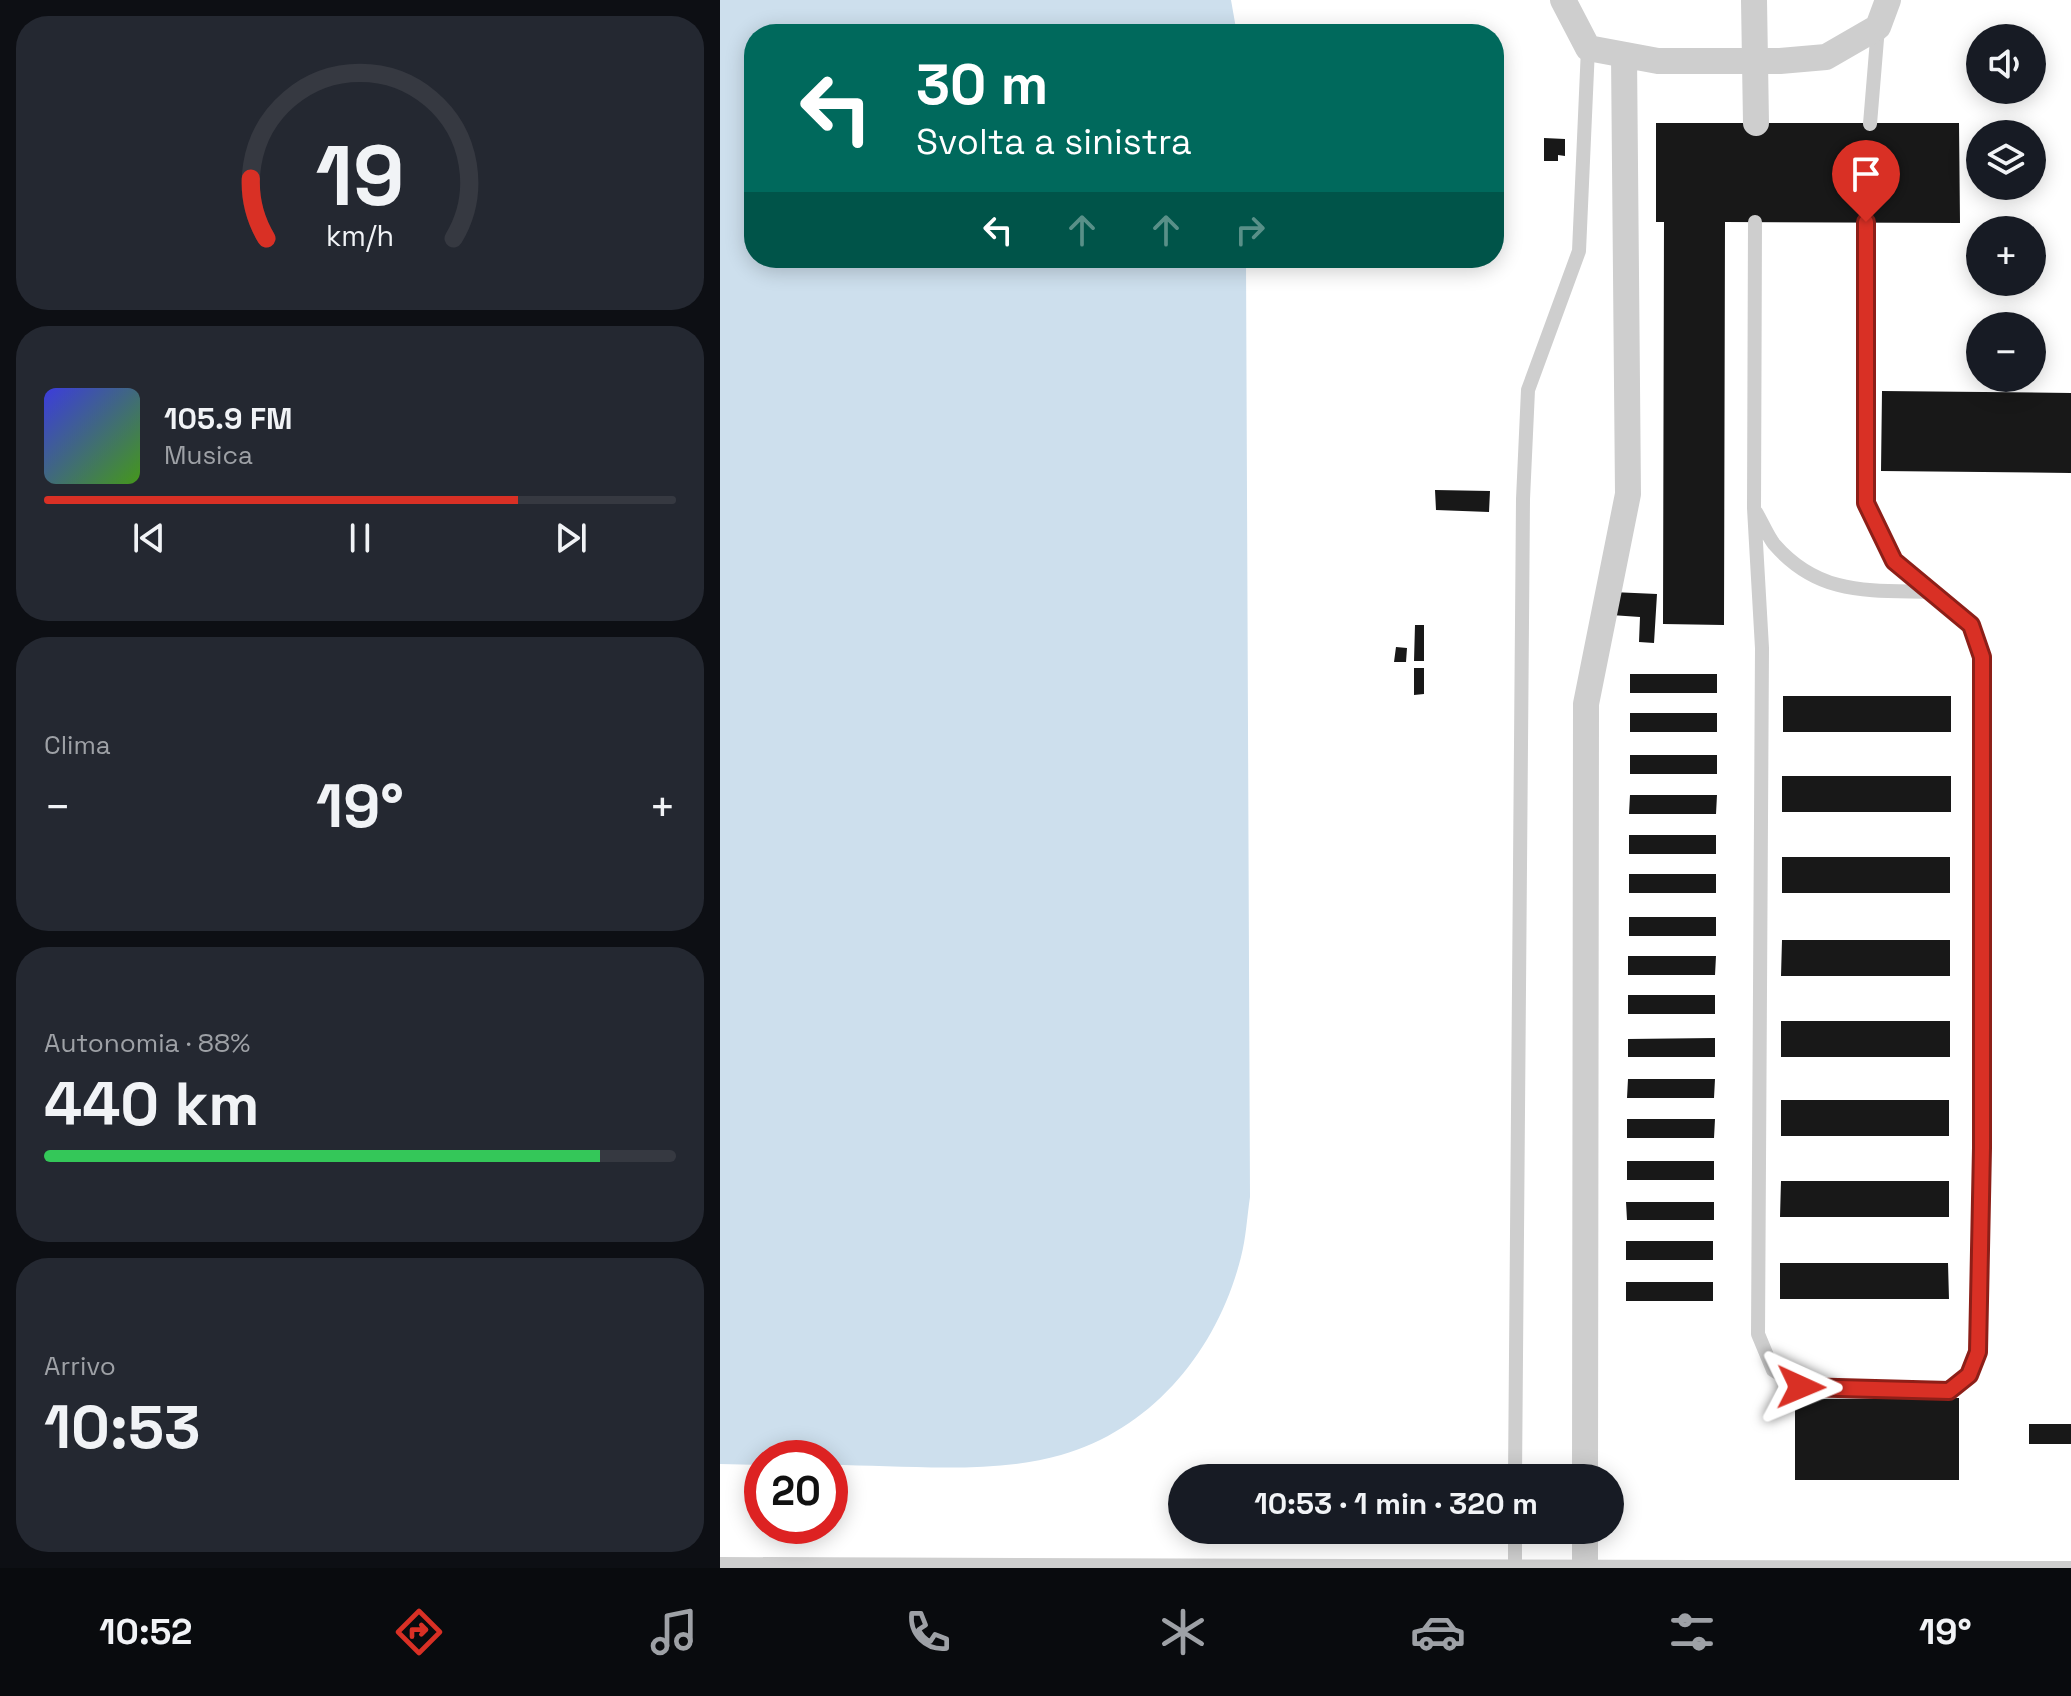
<!DOCTYPE html>
<html lang="it">
<meta charset="utf-8">
<style>
:root{--surface:#171b24;--page:#242831;--text:#f1f3f6;--muted:#9ea1a6;--line:#363941;--accent:#d93025}
body{margin:0;font-family:"Space Grotesk",sans-serif;background:var(--page);color:var(--text);height:100vh;display:flex;flex-direction:column;font-size:30px;white-space:nowrap}
*{box-sizing:border-box;margin:0}
p{font-size:26px;color:var(--muted)}
.icon{flex:none;width:44px;height:44px;fill:none;stroke:currentColor;stroke-width:2;stroke-linecap:round;stroke-linejoin:round}
.map{position:relative;flex:1;overflow:hidden}
.drawer{display:flex;flex-direction:column;gap:16px;padding:16px;background:#0d0f14;width:720px}
.drawer>*{flex:none}
.top-card{position:absolute;left:24px;top:24px;width:760px;height:244px;border-radius:32px;box-shadow:0 4px 20px #0003;background:#00695c;color:#fff;overflow:hidden}
.tools{position:absolute;left:1246px;top:24px;display:grid;gap:16px}
.tools a{display:grid;place-items:center;width:80px;height:80px;border-radius:50%;background:var(--surface);box-shadow:0 4px 20px #0003;font-size:40px}
.speed{position:absolute;left:24px;top:1440px;display:flex;gap:16px;font-size:40px;font-weight:700;text-align:center}
.speed>*{display:grid;place-content:center;width:104px;height:104px;border-radius:50%;background:var(--surface);box-shadow:0 4px 20px #0003;line-height:1}
.speed .limit{border:12px solid #d22;background:#fff;color:#111}
.pin{position:absolute;display:grid;place-items:center;width:68px;height:68px;color:#fff;margin:-82px -34px;border-radius:50% 50% 50% 0;rotate:-45deg;box-shadow:0 0 8px #0007}
.pin .icon{rotate:45deg}
.me{position:absolute;width:88px;margin:-44px;rotate:91deg;stroke-linejoin:round;filter:drop-shadow(0 0 6px #0008)}
.turn{display:flex;align-items:center;gap:28px;height:168px;padding:0 40px;font-size:36px}
.turn .icon{width:104px;height:104px;stroke-width:2.5}
.turn b{display:block;font-size:56px;line-height:68px}
.lanes{display:flex;align-items:center;height:76px;padding:0 40px;background:#0003;justify-content:center;gap:40px;direction:ltr}
.lanes .off{opacity:.35}
.big{font-size:60px;font-weight:700;line-height:1.1}
.drawer .tile{flex:1;display:flex;flex-direction:column;justify-content:center;gap:12px;min-width:0;padding:0 28px;border-radius:32px;background:var(--page)}
.drawer .dial{align-items:center;gap:0}
.dial svg{height:208px;overflow:visible;fill:none;stroke:var(--line);stroke-width:7;stroke-linecap:round;text-anchor:middle}
.dial text{fill:var(--text);stroke:none}
.song{display:flex;align-items:center;gap:24px}
.cover{width:96px;height:96px;border-radius:12px;background:linear-gradient(135deg,hsl(240 70% 55%),hsl(100 70% 35%))}
.played{height:8px;border-radius:4px;background:linear-gradient(90deg,var(--accent) 75%,var(--line) 75%)}
.keys{display:flex;justify-content:space-around;direction:ltr}
.heat{display:flex;justify-content:space-between;align-items:center;font-size:44px;direction:ltr}
.charge{height:12px;border-radius:6px;background:linear-gradient(90deg,#34c759 88%,var(--line) 0)}
.trip{position:absolute;left:448px;top:1464px;width:456px;height:80px;border-radius:40px;background:var(--surface);box-shadow:0 4px 20px #0003;font-weight:700;line-height:80px;text-align:center}
.dock{display:flex;height:128px;justify-content:space-around;align-items:center;background:#090b0e;color:var(--muted)}
.dock .icon{width:56px;height:56px}
.dock .selected{color:var(--accent)}
.dock b{font-size:36px;color:var(--text)}
main{display:flex;flex:1;min-height:0}
.map>svg:first-child{display:block}
.water{fill:#cddfed}
.building{fill:#181818}
.lines{fill:none;stroke-linecap:round;stroke-linejoin:round}
.service{stroke:#cecece;stroke-width:14}
.minor{stroke:#cecece;stroke-width:26}
.route-casing{stroke:#8d1f18;stroke-width:20}
.route{stroke:#d93025;stroke-width:14}
</style>
<main>
<section class="drawer">
<div class="tile dial"><svg viewBox="0 0 100 80">
<path d="M14 69A42 42 0 1 1 86 69"/>
<path d="M14 69A42 42 0 0 1 8 46" stroke="#d93025"/>
<text x="50" y="56" font-size="32" font-weight="700">19</text>
<text x="50" y="72" font-size="11">km/h</text>
</svg></div>
<div class="tile">
<div class="song"><i class="cover"></i><div><b>105.9 FM</b><p>Musica</p></div></div>
<div class="played"></div>
<div class="keys"><svg class="icon" aria-label="previous" viewBox="0 0 24 24"><path d="M18 5L8 12l10 7zM5 5v14"/></svg><svg class="icon" aria-label="pause" viewBox="0 0 24 24"><path d="M8 5v14M16 5v14"/></svg><svg class="icon" aria-label="next" viewBox="0 0 24 24"><path d="M6 5l10 7-10 7zM19 5v14"/></svg></div>
</div>
<div class="tile"><p>Clima</p>
<div class="heat"><a>−</a><b class="big">19°</b><a>+</a></div>
</div>
<div class="tile"><p>Autonomia · 88%</p><b class="big">440 km</b><div class="charge"></div></div>
<div class="tile"><p>Arrivo</p><b class="big">10:53</b></div>
</section>
<div class="map">
<svg width="1351" height="1568" viewBox="0 0 1351 1568">
<rect width="100%" height="100%" fill="#fff"/>
<path class="water" d="M 0,0 L 511,0 L 517,34 L 34,34 L 34,258 L 526,258 L 530,1197 C 527,1217 526,1238 521,1257 C 498,1349 433,1429 341,1455 C 273,1475 181,1465 110,1465 L 110,1458 L 42,1458 L 42,1465 L 0,1464 Z"/>
<path class="building" d="M 936,123 L 1239,123 L 1240,223 L 1005,222 L 1004,625 L 943,624 L 944,222 L 936,222 Z
M 824,138 L 845,139 L 845,156 L 838,155 L 838,161 L 824,161 Z
M 1162,391 L 1351,393 L 1351,473 L 1161,471 Z
M 715,490 L 770,491 L 769,512 L 716,510 Z
M 892,592 L 937,594 L 934,643 L 919,642 L 920,617 L 891,615 Z
M 695,625 L 704,625 L 704,661 L 694,661 Z
M 676,647 L 687,648 L 686,662 L 674,662 Z
M 694,668 L 704,668 L 704,694 L 694,695 Z
M 910,674 L 997,674 L 997,693 L 910,693 Z
M 1063,696 L 1231,696 L 1231,732 L 1063,732 Z
M 910,713 L 997,713 L 997,732 L 910,732 Z
M 910,755 L 997,755 L 997,774 L 910,774 Z
M 1062,776 L 1231,776 L 1231,812 L 1062,812 Z
M 910,795 L 997,795 L 996,814 L 909,814 Z
M 909,835 L 996,835 L 996,854 L 909,854 Z
M 1062,857 L 1230,857 L 1230,893 L 1062,893 Z
M 909,874 L 996,874 L 996,893 L 909,893 Z
M 909,917 L 996,917 L 996,936 L 909,936 Z
M 1062,940 L 1230,940 L 1230,976 L 1061,976 Z
M 908,956 L 996,956 L 995,975 L 908,975 Z
M 908,995 L 995,995 L 995,1014 L 908,1014 Z
M 1061,1021 L 1230,1021 L 1230,1057 L 1061,1057 Z
M 995,1038 L 995,1057 L 908,1057 L 908,1039 Z
M 908,1079 L 995,1079 L 994,1098 L 907,1098 Z
M 1061,1100 L 1229,1100 L 1229,1136 L 1061,1136 Z
M 907,1119 L 995,1119 L 994,1138 L 907,1138 Z
M 907,1161 L 994,1161 L 994,1180 L 907,1180 Z
M 1061,1181 L 1229,1181 L 1229,1217 L 1060,1217 Z
M 906,1202 L 994,1202 L 994,1220 L 907,1220 Z
M 906,1241 L 993,1241 L 993,1260 L 906,1260 Z
M 1060,1263 L 1228,1263 L 1229,1299 L 1060,1299 Z
M 906,1282 L 993,1282 L 993,1301 L 906,1301 Z
M 1239,1398 L 1239,1480 L 1075,1480 L 1075,1399 Z
M 1309,1424 L 1351,1424 L 1351,1444 L 1309,1444 Z"/>
<g class="lines">
<path class="service" d="M 1150,124 L 1158,27
M 1035,222 L 1034,508 L 1042,648 L 1038,1334 L 1053,1370 L 1081,1387 L 1229,1391 L 1249,1375 L 1258,1352 L 1262,1148 L 1262,657 L 1251,625 L 1174,561 L 1146,503 L 1146,222
M 1036,512 C 1042,522 1047,535 1054,544 C 1100,597 1151,590 1214,592
M 795,1478 L 803,499 L 808,390 L 859,251 L 868,48
M 0,1564 L 1351,1568
M 795,1568 L 795,1530"/>
<path class="minor" d="M 843,0 L 868,48 L 938,61 L 1060,61 L 1106,57 L 1158,27 L 1168,0
M 1034,0 L 1036,123
M 865,1478 L 866,704 L 908,494 L 904,55
M 865,1568 L 865,1530"/>
</g>
<g class="lines">
<g class="route-casing">
<path id="route" d="M 1081,1387 L 1229,1391 L 1249,1375 L 1258,1352 L 1262,1148 L 1262,657 L 1251,625 L 1174,561 L 1146,503 L 1146,222"/>
</g>
<use href="#route" class="route"/>
</g>
</svg>
<div class="tools">
<a><svg class="icon" aria-label="sound" viewBox="0 0 24 24"><path d="M4 9h4l5-4v14l-5-4H4zM17 9q2 3 0 6"/></svg></a>
<a><svg class="icon" aria-label="layers" viewBox="0 0 24 24"><path d="M12 4l9 5-9 5-9-5zM3 14l9 5 9-5"/></svg></a>
<a>+</a>
<a>−</a>
</div>
<div class="speed"><div class="limit">20</div></div>
<div class="pin" style="left:1146px;top:222px;background:#d93025"><svg class="icon" aria-label="arrive" viewBox="0 0 24 24"><path d="M6 21V4h12l-3 4 3 4H6"/></svg></div>
<svg class="me" style="left:1081px;top:1387px" viewBox="-20 -20 40 40"><path d="M0-17L14 15 0 8-14 15z" fill="#d93025" stroke="#fff" stroke-width="4"/></svg>
<div class="trip">10:53 · 1 min · 320 m</div>
<div class="top-card">
<div class="turn"><svg class="icon" aria-label="left" viewBox="0 0 24 24"><path d="M17 20v-9H6M10 6l-5 5 5 5"/></svg><div><b>30 m</b>Svolta a sinistra</div></div>
<div class="lanes"><svg class="icon" aria-label="left" viewBox="0 0 24 24"><path d="M17 20v-9H6M10 6l-5 5 5 5"/></svg><svg class="icon off" aria-label="ahead" viewBox="0 0 24 24"><path d="M12 20V5M6 11l6-6 6 6"/></svg><svg class="icon off" aria-label="ahead" viewBox="0 0 24 24"><path d="M12 20V5M6 11l6-6 6 6"/></svg><svg class="icon off" aria-label="right" viewBox="0 0 24 24"><path d="M7 20v-9h11M14 6l5 5-5 5"/></svg></div>
</div>
</div>
</main>
<nav class="dock">
<b>10:52</b>
<svg class="icon selected" aria-label="directions" viewBox="0 0 24 24"><path d="M12 3l9 9-9 9-9-9zM9 14v-3h6M13 9l2 2-2 2"/></svg>
<svg class="icon" aria-label="music" viewBox="0 0 24 24"><path d="M9 18V5l10-2v13"/><circle cx="6" cy="18" r="3"/><circle cx="16" cy="16" r="3"/></svg>
<svg class="icon" aria-label="phone" viewBox="0 0 24 24"><path d="M5 4h4l2 5-3 2q2 4 5 5l2-3 5 2v4C11 20 4 13 5 4z"/></svg>
<svg class="icon" aria-label="climate" viewBox="0 0 24 24"><path d="M12 3v18M4 7l16 10M4 17L20 7"/></svg>
<svg class="icon" aria-label="car" viewBox="0 0 24 24"><path d="M5 17H2v-5l4-1 3-4h7l3 4 3 1v5h-3M9 17h6M6 11h13"/><circle cx="7" cy="17" r="2"/><circle cx="17" cy="17" r="2"/></svg>
<svg class="icon" aria-label="filters" viewBox="0 0 24 24"><path d="M4 7h16M4 17h16"/><circle cx="9" cy="7" r="2"/><circle cx="15" cy="17" r="2"/></svg>
<b>19°</b>
</nav>
